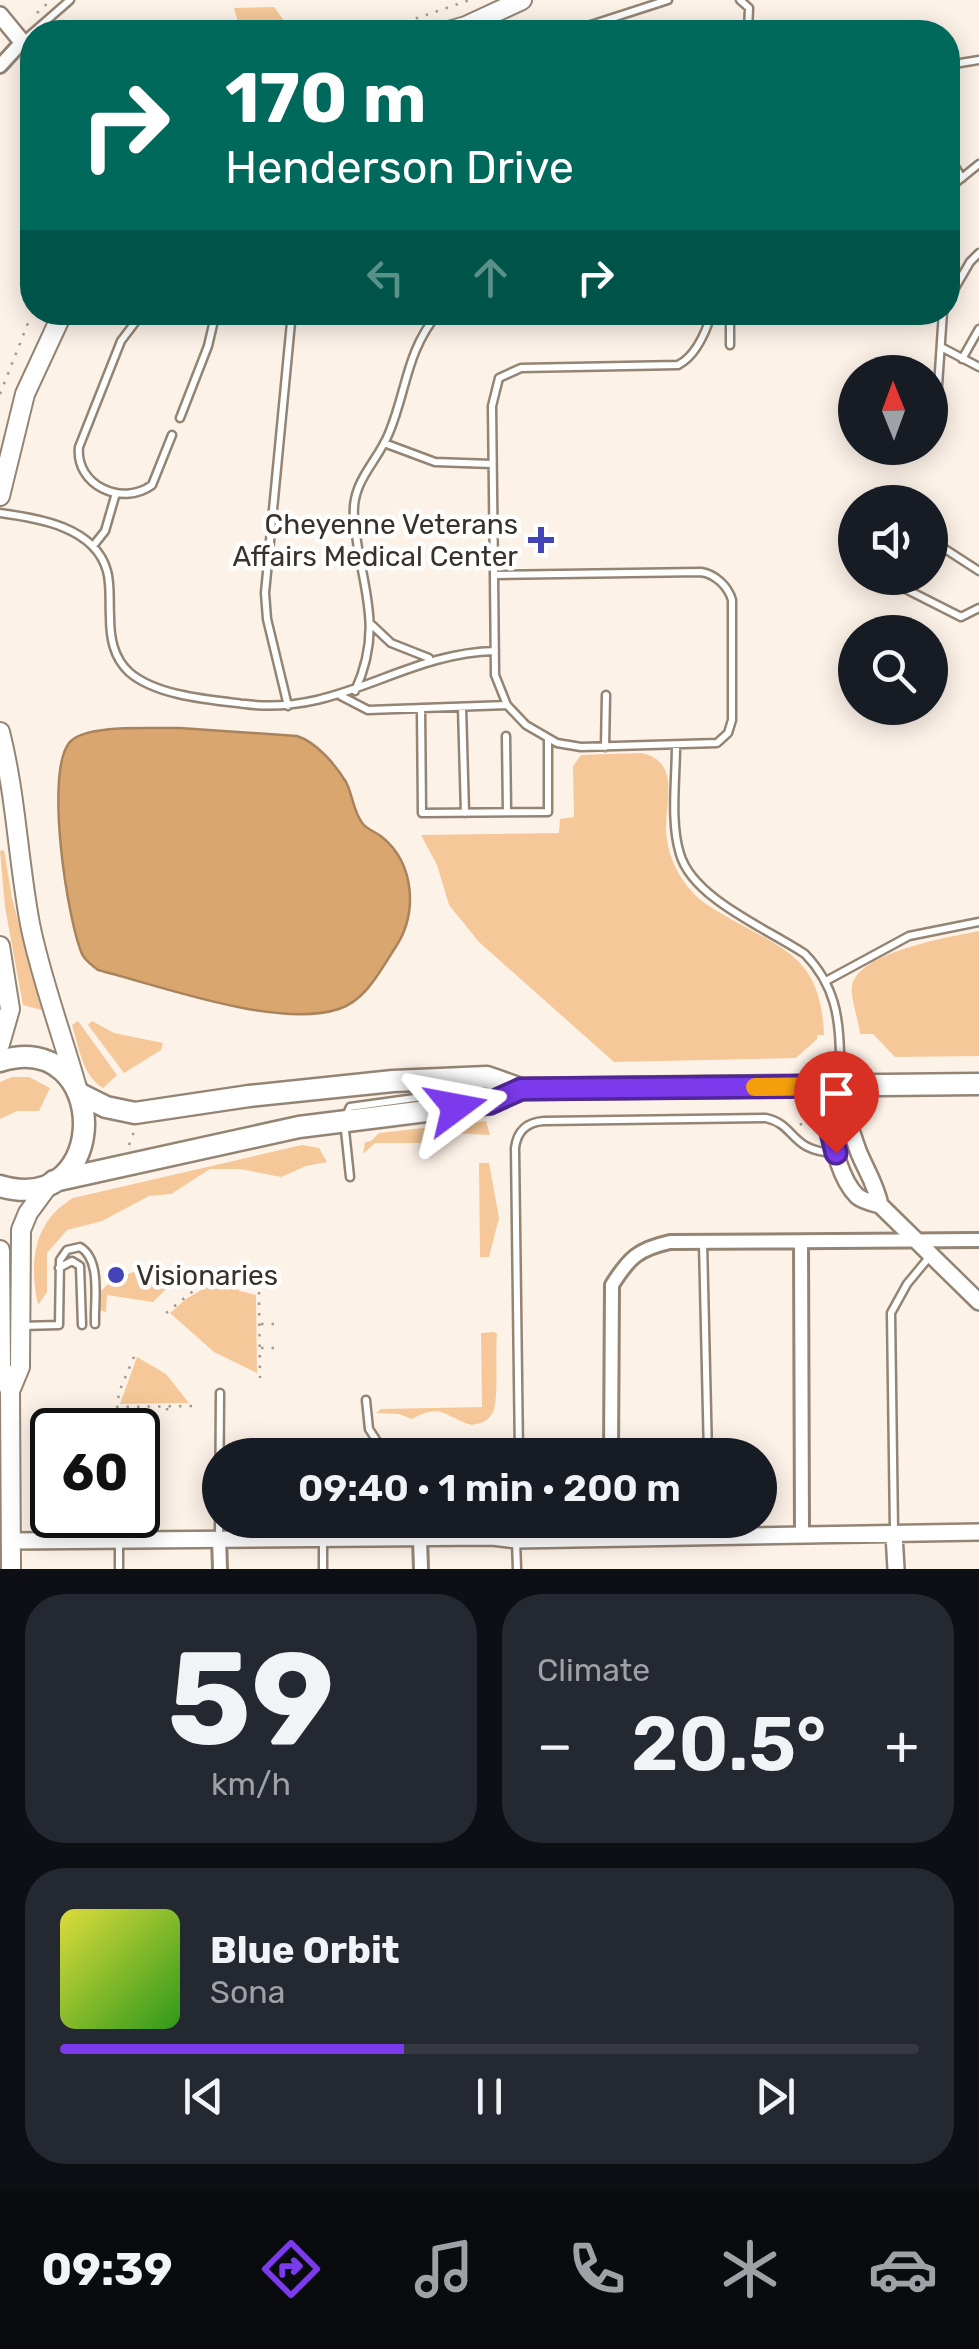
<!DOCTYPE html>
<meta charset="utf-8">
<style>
:root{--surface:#171b24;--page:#242831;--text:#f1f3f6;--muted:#9ea1a6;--line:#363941;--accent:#7c3aed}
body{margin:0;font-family:Rubik,sans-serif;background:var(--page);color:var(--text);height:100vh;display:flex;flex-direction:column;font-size:38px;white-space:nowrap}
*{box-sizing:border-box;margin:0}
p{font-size:32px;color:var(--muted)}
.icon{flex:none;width:55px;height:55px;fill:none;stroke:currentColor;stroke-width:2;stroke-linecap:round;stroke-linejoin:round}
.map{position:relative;height:1569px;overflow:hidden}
.side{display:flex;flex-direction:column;gap:25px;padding:25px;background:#0d0f14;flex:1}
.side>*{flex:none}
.banner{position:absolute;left:20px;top:20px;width:940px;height:305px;border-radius:40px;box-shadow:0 5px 25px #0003;background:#00695c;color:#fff;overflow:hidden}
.needle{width:65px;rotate:359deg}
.tools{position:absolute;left:838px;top:355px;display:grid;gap:20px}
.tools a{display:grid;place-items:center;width:110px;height:110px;border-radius:50%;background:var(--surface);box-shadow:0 5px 25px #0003;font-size:50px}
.speed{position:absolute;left:30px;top:1408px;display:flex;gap:20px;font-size:50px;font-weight:700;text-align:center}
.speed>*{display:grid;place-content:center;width:130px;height:130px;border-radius:50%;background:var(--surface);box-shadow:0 5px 25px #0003;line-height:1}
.speed .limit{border:5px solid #111;border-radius:15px;background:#fff;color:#111}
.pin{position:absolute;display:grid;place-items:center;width:85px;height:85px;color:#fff;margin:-102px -42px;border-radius:50% 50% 50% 0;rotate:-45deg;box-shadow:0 0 10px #0007}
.pin .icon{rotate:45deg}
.me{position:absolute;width:110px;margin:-55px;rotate:77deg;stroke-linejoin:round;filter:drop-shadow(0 0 8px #0008)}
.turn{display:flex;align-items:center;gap:35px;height:210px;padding:0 40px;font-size:45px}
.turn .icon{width:130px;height:130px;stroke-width:2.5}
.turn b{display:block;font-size:70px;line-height:85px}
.lanes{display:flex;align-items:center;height:95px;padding:0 40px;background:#0003;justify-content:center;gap:50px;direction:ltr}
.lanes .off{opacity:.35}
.big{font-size:75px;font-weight:600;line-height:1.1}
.side .tile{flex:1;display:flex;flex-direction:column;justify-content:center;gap:15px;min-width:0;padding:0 35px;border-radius:40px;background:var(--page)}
.side .dial{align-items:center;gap:0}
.dial b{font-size:130px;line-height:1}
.song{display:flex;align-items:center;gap:30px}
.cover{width:120px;height:120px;border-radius:15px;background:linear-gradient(135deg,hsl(60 70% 55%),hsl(110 70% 35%))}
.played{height:10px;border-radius:5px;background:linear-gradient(90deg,var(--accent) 40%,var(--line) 40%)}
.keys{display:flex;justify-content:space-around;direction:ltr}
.heat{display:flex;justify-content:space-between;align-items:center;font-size:55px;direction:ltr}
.side .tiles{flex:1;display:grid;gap:25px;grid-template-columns:1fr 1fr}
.tile:last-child{grid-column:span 2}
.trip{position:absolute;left:202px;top:1438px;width:575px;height:100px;border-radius:50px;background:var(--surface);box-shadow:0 5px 25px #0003;font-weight:600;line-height:100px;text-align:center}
.tabs{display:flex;height:160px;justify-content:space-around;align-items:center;background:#090b0e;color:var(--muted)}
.tabs .icon{width:70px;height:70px}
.tabs .selected{color:var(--accent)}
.tabs b{font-size:45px;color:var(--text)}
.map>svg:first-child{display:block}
.grass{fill:#f6c899}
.water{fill:#d9a66f;stroke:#a9835b;stroke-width:2.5}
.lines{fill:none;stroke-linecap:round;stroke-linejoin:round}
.service-casing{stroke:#948474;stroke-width:11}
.minor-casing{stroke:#948474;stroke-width:18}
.tertiary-casing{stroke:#948474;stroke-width:20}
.secondary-casing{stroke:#948474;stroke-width:22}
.primary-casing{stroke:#948474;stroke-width:25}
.path{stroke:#a29990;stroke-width:2.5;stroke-dasharray:2.5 8;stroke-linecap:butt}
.service{stroke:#fff;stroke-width:6}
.minor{stroke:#fff;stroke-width:12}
.tertiary{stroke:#fff;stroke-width:15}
.secondary{stroke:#fff;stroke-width:18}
.primary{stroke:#fff;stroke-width:20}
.route-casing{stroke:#51269a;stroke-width:25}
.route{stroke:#7c3aed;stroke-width:18}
.slow{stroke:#f59e0b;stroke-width:18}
.poi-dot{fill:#4543b9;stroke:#fff;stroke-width:4}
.labels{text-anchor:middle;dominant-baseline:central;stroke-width:9;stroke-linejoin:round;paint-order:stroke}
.poi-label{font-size:28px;fill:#39322b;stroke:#fff;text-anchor:end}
</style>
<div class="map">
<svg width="979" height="1569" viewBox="0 0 979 1569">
<rect width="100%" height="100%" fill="#fdf2e8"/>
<path class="grass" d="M 274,7 L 285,22 L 281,32 L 241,32 L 234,8 Z
M 642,753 C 681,762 665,802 666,831 C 667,851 675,871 688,887 C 698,900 710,907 724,915 C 784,950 821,956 824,1035 L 817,1035 L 817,1039 L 796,1058 L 614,1062 L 479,942 L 449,905 L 437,865 L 421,835 L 559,833 L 560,819 L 574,817 L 573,766 L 581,755 Z
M 4,850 L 12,898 L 42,1010 L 23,1005 L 5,907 L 0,851 Z
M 979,931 L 979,1056 L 895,1057 L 873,1034 L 860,1034 C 859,1022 850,996 852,986 C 858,952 949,937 979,931 Z
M 78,1021 L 117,1075 L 103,1088 C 82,1075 79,1047 72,1025 Z
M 92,1021 L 114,1033 L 163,1043 L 161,1050 L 124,1073 L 88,1025 Z
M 12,1077 L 29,1077 L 50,1088 L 39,1111 L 17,1111 L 0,1119 L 0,1082 Z
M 486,1121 L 490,1135 L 452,1133 L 420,1143 L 375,1143 L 363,1154 L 365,1142 L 371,1141 L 379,1133 Z
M 302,1145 L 319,1148 L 327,1162 L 306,1166 L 281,1177 L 240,1169 L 210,1169 L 171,1194 L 149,1196 L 102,1221 L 67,1230 L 47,1253 L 47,1292 L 38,1305 C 29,1262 33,1222 73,1198 Z
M 479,1163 L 489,1163 L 499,1218 L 489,1257 L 480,1257 Z
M 157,1269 L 167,1270 L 183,1279 L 168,1287 L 153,1302 L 107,1295 L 106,1312 L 99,1310 L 98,1294 L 112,1280 L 136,1271 L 142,1279 L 148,1270 Z
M 222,1278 L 240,1291 L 256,1295 L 257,1373 L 214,1352 L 170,1313 L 186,1299 Z
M 494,1332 L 497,1334 C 495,1352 499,1399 493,1412 C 489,1421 481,1423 472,1425 C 444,1417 442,1402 412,1419 L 399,1414 L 376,1413 L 381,1409 L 482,1407 L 481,1333 Z
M 137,1357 L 166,1374 L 189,1403 L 120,1404 Z"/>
<path class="water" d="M 180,728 L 297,736 C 316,742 335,764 346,782 C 353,795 353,812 363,824 C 368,830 376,832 382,837 C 415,864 418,914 395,948 C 380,971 366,1000 339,1009 C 277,1029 161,986 98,970 C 92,965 86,962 82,954 C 67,918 45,774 69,743 C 84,723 155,729 180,728 Z"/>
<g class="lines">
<g class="service-casing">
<path id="service" d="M 740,0 L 749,8 L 748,32
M 569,32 L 668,0
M 22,42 L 70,0
M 948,65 L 979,60
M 948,155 L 962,178
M 948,189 L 979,164
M 948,300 L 970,262 L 979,253
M 143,312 L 121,341 L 79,447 C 75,485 122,507 152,485 L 172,435
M 730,312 L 730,345
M 941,347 L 979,367
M 962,359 L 979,329
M 937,401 L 943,312
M 180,418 L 208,346 L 216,312
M 384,443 L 435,462 L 492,464
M 0,513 C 38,518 95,527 107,571 C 111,585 109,602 110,616 C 110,637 113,657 129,672 C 156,696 211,700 245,704 C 341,716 402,653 495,651
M 930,516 L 937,525 L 942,547 L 979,571
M 93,546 L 105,531 L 116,493
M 701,572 C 715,574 728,586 732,600 L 732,720 L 728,733 L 717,743 L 581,747 L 557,743 L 526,725 L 507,705 L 495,675 L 494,575 Z
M 494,575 L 492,406 L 499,378 L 521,368 L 678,365 C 696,356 706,332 712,312
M 884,578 L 961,617 L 979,608
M 372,625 L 391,643 L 429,658
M 355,691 C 386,623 359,584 354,517 C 351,481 377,463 389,433 C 407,390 406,351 439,312
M 341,696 L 368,710 L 507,705
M 288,706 L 267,619 L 265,593 L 292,312
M 462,707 L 465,813
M 421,708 L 422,813 L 548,812 L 548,739
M 506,736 L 507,812
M 676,746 C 676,779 670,822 680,854 C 693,899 768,929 805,954 C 835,985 840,1018 840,1060
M 605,747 L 606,695
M 826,981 L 909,936 L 979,922
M 350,1177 L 344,1121 L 350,1107 L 422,1097 L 452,1085
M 703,1242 L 708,1455
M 59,1268 L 72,1261 L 80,1266 L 82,1325
M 21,1326 L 59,1325 L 60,1260 L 67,1250 L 80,1247 C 102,1260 94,1301 95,1324
M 366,1400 L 369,1429 L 386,1455
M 519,1455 L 515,1148 C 517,1131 527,1122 544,1121 L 766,1118 C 797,1125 789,1151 835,1153
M 420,1520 L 420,1536
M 520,1520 L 520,1539
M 710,1520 L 710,1535
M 894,1530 L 891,1313 L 907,1284 L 931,1255
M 219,1537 L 220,1393
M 323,1540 L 323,1569
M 516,1540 L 517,1569
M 119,1541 L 119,1569"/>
</g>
<g class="minor-casing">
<path id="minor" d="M 0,66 L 21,43
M 801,1242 L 802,1535
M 611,1455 L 612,1285 C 629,1258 638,1249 670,1242 L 979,1240
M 612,1520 L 612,1538
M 219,1538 L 220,1569
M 420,1538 L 421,1569"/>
</g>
<g class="tertiary-casing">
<path id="tertiary" d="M 0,15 L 32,54
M 840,1060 L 838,1102 L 828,1119 C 833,1143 839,1178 857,1196 C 863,1201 872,1203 880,1205 L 979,1302
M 838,1102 C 849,1118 852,1135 859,1153 C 867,1172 876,1185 880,1205
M 894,1534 L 896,1569
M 11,1541 L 492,1537 L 516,1540 L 979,1532"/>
</g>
<g class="secondary-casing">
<path id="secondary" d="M 445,32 L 466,26 L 522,0
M 0,496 L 25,394 L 63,312
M 0,732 C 16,795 18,860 30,924 C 41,979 62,1034 77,1088
M 0,946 L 10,1009 L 0,1044
M 0,1250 L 1,1367 L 10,1391
M 11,1569 L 10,1391 L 20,1367 L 21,1230 L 28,1213 L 50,1183"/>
</g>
<g class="primary-casing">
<path id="primary" d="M 0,1061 C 111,1027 113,1219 0,1186
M 80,1094 L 106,1107 L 135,1113 L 249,1096 L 393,1081 L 487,1077 L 521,1089 L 979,1084
M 54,1181 L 299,1127 L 490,1103 L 521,1089"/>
</g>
<path class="path" d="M 37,13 L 51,0
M 376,32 L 470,0
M 0,394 L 30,318
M 800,1125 L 812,1114
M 129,1145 L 135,1129
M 195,1275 L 201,1285
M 234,1283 L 239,1275
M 242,1287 L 245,1278
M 259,1292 L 260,1378
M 166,1313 L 197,1288 L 223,1274
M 261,1324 L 275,1324
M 261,1348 L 276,1348
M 116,1407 L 196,1406
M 167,1408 L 168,1418
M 143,1409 L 144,1418
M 116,1419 L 119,1392 L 136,1352"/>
<use href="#service" class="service"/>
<use href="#minor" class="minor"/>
<use href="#tertiary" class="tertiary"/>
<use href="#secondary" class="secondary"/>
<use href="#primary" class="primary"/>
</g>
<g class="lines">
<g class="route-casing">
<path id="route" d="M 456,1107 L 490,1103 L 521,1089 L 838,1086 L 838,1102 L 828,1120 L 836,1153"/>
</g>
<use href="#route" class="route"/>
<path class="slow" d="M 755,1087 L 838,1086 L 838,1094"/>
</g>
<g class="poi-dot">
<path d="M536 525h10v10h10v10h-10v10h-10v-10h-10v-10h10z"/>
<circle cx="116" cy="1275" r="10"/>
</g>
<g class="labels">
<g class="poi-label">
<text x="518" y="524">Cheyenne Veterans<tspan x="518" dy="32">Affairs Medical Center</tspan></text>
<text x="136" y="1275" text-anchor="start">Visionaries</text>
</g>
</g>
</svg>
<div class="tools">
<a><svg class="needle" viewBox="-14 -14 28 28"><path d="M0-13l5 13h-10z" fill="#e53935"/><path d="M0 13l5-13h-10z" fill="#9ea1a6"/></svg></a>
<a><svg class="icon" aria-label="sound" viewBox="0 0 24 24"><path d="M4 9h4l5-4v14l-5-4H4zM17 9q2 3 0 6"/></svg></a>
<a><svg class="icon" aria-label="search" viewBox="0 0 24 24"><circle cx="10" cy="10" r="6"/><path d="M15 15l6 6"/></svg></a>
</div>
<div class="speed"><div class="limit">60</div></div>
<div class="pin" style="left:836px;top:1153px;background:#d93025"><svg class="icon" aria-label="arrive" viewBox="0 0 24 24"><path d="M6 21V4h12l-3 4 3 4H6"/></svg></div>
<svg class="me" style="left:456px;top:1107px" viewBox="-20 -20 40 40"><path d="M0-17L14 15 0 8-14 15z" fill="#7c3aed" stroke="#fff" stroke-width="4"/></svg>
<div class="trip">09:40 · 1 min · 200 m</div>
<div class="banner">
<div class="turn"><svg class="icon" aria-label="right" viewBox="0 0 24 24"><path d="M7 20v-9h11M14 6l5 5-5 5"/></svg><div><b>170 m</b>Henderson Drive</div></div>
<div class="lanes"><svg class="icon off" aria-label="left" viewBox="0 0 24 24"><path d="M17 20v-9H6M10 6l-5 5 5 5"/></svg><svg class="icon off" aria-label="ahead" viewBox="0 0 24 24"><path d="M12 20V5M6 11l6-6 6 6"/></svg><svg class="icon" aria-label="right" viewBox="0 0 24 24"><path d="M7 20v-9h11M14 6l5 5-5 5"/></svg></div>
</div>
</div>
<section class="side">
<div class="tiles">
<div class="tile dial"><b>59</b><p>km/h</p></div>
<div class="tile"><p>Climate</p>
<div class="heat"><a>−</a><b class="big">20.5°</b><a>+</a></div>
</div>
<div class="tile">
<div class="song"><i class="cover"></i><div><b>Blue Orbit</b><p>Sona</p></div></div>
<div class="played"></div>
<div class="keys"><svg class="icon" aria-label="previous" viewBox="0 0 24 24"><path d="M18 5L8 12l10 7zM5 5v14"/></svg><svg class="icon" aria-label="pause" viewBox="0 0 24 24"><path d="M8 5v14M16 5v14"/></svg><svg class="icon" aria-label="next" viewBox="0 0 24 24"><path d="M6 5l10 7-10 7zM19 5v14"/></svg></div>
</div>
</div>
</section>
<nav class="tabs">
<b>09:39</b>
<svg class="icon selected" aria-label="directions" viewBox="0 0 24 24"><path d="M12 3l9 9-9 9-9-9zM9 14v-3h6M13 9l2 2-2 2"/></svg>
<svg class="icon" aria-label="music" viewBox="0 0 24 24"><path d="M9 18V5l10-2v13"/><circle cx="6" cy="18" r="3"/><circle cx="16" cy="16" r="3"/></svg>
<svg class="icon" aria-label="phone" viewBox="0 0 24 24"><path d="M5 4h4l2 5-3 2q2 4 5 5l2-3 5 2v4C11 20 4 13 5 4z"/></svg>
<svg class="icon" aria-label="climate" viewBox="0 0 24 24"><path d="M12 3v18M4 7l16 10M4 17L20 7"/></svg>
<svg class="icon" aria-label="car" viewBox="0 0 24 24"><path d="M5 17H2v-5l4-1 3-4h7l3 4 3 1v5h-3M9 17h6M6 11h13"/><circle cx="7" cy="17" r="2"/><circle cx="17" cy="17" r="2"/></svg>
</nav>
